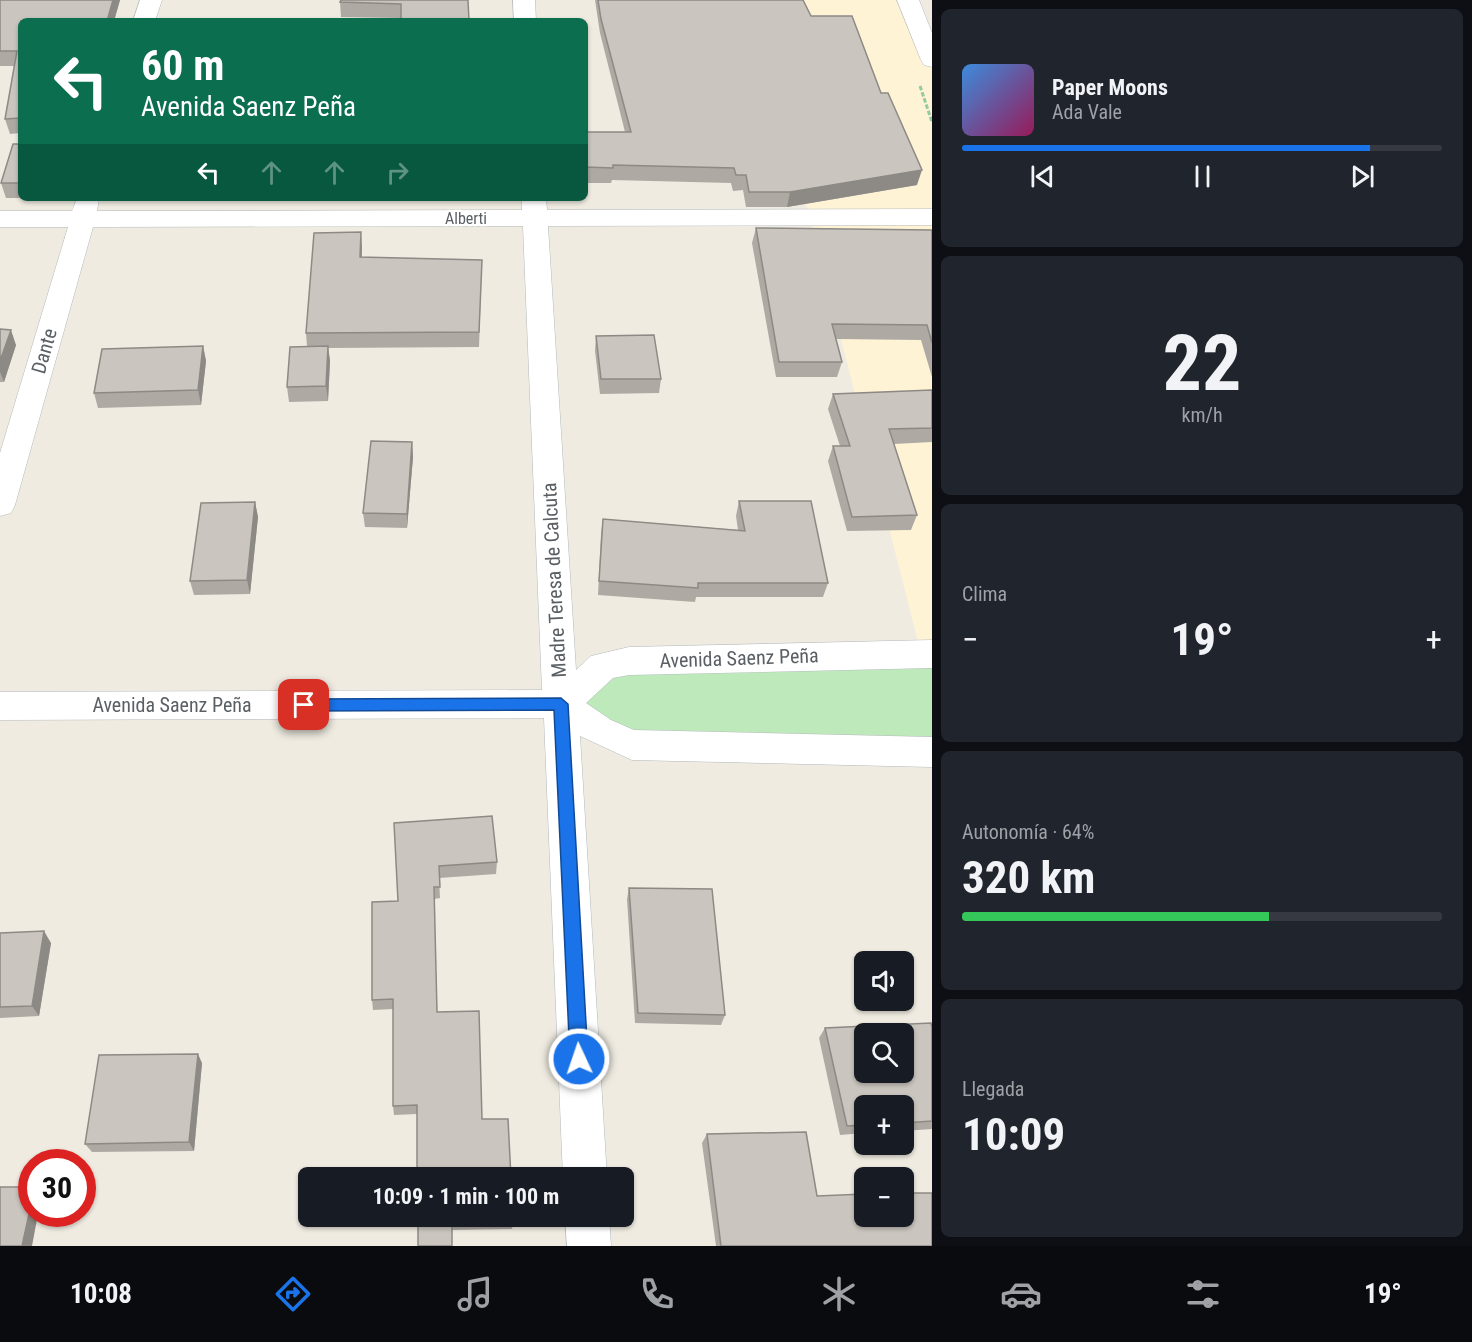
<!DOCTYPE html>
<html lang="es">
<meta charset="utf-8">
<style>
:root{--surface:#171b24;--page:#20242c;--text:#f1f3f6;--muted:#9ea1a6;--line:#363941;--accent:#1a73e8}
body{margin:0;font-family:"Roboto Condensed",sans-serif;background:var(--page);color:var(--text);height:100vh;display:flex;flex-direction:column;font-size:22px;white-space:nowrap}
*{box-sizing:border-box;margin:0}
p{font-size:20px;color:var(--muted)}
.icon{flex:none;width:33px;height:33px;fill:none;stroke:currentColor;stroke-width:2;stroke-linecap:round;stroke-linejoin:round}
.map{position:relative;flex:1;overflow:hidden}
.sheet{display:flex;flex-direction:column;gap:9px;padding:9px;background:#0d0f14;width:540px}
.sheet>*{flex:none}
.top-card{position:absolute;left:18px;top:18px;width:570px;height:183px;border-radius:9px;box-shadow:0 2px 4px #0004;background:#0b6e4f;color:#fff;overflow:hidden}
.buttons{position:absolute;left:854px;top:951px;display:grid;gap:12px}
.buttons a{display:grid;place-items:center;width:60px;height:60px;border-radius:9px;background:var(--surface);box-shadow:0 2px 4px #0004;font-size:30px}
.speed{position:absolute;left:18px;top:1149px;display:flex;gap:12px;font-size:30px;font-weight:700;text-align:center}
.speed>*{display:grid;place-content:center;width:78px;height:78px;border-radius:50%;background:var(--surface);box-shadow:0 2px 4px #0004;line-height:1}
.speed .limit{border:9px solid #d22;background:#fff;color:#111}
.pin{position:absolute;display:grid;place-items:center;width:51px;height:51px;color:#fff;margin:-26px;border-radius:12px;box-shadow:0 3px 9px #0006}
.me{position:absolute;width:66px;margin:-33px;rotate:357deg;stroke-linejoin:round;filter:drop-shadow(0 0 4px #0008)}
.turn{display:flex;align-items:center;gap:21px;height:126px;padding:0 24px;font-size:27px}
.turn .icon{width:78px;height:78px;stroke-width:2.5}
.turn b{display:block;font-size:42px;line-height:51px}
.lanes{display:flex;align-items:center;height:57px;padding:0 24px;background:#0003;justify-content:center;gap:30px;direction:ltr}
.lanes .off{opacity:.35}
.big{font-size:45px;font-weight:700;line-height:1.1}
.sheet .card{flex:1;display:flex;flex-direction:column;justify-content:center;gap:9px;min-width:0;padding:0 21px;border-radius:9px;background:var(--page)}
.sheet .dial{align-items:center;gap:0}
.dial b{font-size:78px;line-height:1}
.song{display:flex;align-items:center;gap:18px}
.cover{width:72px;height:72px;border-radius:9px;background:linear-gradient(135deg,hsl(210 70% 55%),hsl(330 70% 35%))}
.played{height:6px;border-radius:3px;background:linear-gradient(90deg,var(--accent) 85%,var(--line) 85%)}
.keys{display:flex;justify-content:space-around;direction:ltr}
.heat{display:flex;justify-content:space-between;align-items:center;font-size:33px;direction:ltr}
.charge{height:9px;border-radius:4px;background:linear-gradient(90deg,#34c759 64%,var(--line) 0)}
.trip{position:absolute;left:298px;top:1167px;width:336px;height:60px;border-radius:9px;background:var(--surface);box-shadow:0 2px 4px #0004;font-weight:700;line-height:60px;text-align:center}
.tabs{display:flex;height:96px;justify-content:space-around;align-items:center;background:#090b0e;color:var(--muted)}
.tabs .icon{width:42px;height:42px}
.tabs .active{color:var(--accent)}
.tabs b{font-size:27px;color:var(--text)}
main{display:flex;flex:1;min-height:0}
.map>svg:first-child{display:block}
.commercial{fill:#fff3d6}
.green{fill:#bee9bb}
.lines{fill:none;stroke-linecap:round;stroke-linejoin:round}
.street-casing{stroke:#b4b9bd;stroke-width:1}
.secondary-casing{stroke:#b7bcc2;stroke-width:1}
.path{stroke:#94caa0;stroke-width:3;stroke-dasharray:4.5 2;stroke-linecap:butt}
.street{fill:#fff;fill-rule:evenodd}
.secondary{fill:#fff;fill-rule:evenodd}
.wall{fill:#aea9a3}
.shaded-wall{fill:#8d8a85}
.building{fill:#cac5be;stroke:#8d8a85;stroke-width:1.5;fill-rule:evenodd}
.route{fill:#1a73e8;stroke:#114b97;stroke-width:1.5}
.labels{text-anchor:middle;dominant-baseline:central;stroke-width:4.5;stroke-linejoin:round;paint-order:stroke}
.far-street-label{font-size:16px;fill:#5a5f64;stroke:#fff}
.street-label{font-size:20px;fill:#5a5f64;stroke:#fff}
</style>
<main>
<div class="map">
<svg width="932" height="1246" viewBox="0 0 932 1246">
<rect width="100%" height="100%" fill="#efebe1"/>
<path class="commercial" d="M 739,0 L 908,0 L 932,60 L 932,697 L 810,217 Z"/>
<path class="green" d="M 932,654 L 932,750 L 632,745 L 561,704 L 603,666 Z"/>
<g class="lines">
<g class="street-casing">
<path id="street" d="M 140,0 L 162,0 L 155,21 L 133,21 Z
M 513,0 L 535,0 L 536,21 L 514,21 Z
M 77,198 L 99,198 L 97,211 L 522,210 L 522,198 L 546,198 L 547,210 L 932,209 L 932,225 L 548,226 L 576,670 L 591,656 L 629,647 L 932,640 L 932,668 L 629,675 L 613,678 L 586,703 L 611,720 L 634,730 L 932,737 L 932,767 L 632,760 L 580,736 L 607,1178 L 563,1178 L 544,718 L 0,720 L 0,692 L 542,690 L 523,226 L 93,227 L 15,505 L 11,513 L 0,516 L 0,453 L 68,227 L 0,227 L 0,211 L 72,211 Z
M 565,1216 L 609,1216 L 611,1246 L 567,1246 Z"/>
</g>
<g class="secondary-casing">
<path id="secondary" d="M 897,0 L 919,0 L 932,33 L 932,67 L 924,65 L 921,60 Z"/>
</g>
<path class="path" d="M 920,86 L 932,122"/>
<use href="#street" class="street"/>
<use href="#secondary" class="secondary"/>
</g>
<path class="wall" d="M 0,0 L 120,0 L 114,21 L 21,21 L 21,133 L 10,134 L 5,119 L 14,66 L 0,66 Z
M 468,0 L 401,18 L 341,17 L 340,2 Z
M 595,0 L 803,0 L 811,16 L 881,93 L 917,185 L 787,207 L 746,207 L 743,190 L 733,191 L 731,183 L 612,180 L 611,183 L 585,183 L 585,132 L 625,132 L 600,33 Z
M 21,144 L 21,198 L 6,198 L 1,183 Z
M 756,228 L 932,230 L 932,377 L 921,340 L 836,339 L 842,362 L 837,377 L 776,377 L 752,243 Z
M 362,247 L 362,257 L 482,260 L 479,347 L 328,348 L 330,361 L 328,401 L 289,402 L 287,387 L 307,346 L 306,333 Z
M 0,329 L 16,345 L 4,382 L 0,382 Z
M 596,336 L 661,379 L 659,393 L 600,394 L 595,351 Z
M 203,346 L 206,361 L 201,405 L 98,408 L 94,393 Z
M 932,390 L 932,442 L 894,444 L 917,515 L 911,530 L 847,531 L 828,461 L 833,446 L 840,446 L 828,409 L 833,394 Z
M 412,442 L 413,457 L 407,528 L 365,527 L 363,513 Z
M 739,501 L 828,583 L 823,597 L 696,597 L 695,602 L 598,595 L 601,534 L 603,519 L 738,530 L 736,516 Z
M 255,502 L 258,517 L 250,594 L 194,595 L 190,581 Z
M 394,823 L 497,862 L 496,874 L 439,878 L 440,898 L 434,899 L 437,1012 L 482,1119 L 417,1114 L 394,1115 L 393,1106 L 393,1009 L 373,1010 L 372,1000 L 398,901 Z
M 629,888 L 725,1015 L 721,1025 L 635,1023 L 627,899 Z
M 0,933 L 51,943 L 39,1016 L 0,1018 Z
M 932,1027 L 932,1129 L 903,1131 L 903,1106 L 864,1106 L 864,1133 L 840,1135 L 819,1038 L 825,1028 Z
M 202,1063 L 194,1151 L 92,1152 L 85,1144 Z
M 707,1134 L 817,1196 L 932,1246 L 716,1246 L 702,1143 Z
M 418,1216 L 513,1221 L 512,1229 L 452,1230 Z"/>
<path class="shaded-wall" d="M 113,0 L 120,0 L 114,21 L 107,21 Z
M 922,170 L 917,185 L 787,207 L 790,192 Z
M 361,232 L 362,247 L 361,272 L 360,257 Z
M 11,330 L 16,345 L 4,382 L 0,372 L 0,361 Z
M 203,346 L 206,361 L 201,405 L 198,390 Z
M 328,346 L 330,361 L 328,401 L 326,386 Z
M 412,442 L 413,457 L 407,528 L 407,514 Z
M 255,502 L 258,517 L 250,594 L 247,580 Z
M 44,931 L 51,943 L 39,1016 L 32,1006 Z
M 198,1054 L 202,1063 L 194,1151 L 189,1142 Z
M 32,1200 L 32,1214 L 38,1214 L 32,1246 L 22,1246 Z"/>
<path class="building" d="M 0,0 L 113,0 L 107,21 L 21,21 L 21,118 L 5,119 L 17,51 L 0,51 Z
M 341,0 L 468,0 L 469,21 L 401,21 L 401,4 L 340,2 Z
M 598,0 L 803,0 L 811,16 L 852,16 L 881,93 L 888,93 L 922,170 L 790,192 L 749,192 L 746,175 L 736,175 L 734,168 L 613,165 L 613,168 L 585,167 L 585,132 L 631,132 L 601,19 Z
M 13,144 L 21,144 L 21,183 L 1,183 Z
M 756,228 L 932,230 L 932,343 L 927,325 L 832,324 L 842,362 L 779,362 Z
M 361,232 L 360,257 L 482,260 L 479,332 L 306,333 L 314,233 Z
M 0,329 L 11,330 L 0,361 Z
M 654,335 L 661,379 L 601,379 L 596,336 Z
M 203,346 L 198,390 L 94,393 L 102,349 Z
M 328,346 L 326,386 L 287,387 L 290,347 Z
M 932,390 L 932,428 L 889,429 L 917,515 L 852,517 L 833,446 L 850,446 L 833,394 Z
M 371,441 L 412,442 L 407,514 L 363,513 Z
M 739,501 L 811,501 L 828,583 L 698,583 L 698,588 L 599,581 L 603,519 L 745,531 Z
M 255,502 L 247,580 L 190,581 L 201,503 Z
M 492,816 L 497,862 L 439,866 L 440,887 L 434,887 L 437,1012 L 479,1011 L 482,1119 L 508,1119 L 511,1178 L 417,1178 L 417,1105 L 393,1106 L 393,999 L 372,1000 L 372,902 L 398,901 L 394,823 Z
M 629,888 L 712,889 L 725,1015 L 638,1013 Z
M 44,931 L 32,1006 L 0,1007 L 0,933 Z
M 931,1023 L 932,1027 L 932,1121 L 903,1123 L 903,1106 L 864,1106 L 864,1125 L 847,1126 L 825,1028 ZM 864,1034 L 903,1034 L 903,1072 L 864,1072 Z
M 198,1054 L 189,1142 L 85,1144 L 99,1055 Z
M 806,1132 L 817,1196 L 864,1194 L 864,1216 L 903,1216 L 903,1193 L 932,1193 L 932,1246 L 721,1246 L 707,1134 Z
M 0,1187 L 32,1187 L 32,1200 L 22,1246 L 0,1246 Z
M 418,1216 L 513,1216 L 513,1221 L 452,1223 L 452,1246 L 418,1246 Z"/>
<path class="route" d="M 561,698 L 568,704 L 588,1059 L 585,1065 L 579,1068 L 573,1065 L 570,1059 L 554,710 L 304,711 L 296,705 L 304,699 Z"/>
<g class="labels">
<g class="far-street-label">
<text x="466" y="218">Alberti</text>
</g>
<g class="street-label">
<text transform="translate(44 351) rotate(-74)">Dante</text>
<text transform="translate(554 580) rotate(-93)">Madre Teresa de Calcuta</text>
<text transform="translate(739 658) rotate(-2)">Avenida Saenz Peña</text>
<text x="172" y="705">Avenida Saenz Peña</text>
</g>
</g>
</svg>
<div class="buttons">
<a><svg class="icon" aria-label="sound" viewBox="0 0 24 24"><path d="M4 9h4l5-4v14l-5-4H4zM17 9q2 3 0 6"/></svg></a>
<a><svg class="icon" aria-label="search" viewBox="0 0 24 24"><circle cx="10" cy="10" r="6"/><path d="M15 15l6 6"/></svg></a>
<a>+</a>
<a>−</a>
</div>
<div class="speed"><div class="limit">30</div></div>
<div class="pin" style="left:304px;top:705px;background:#d93025"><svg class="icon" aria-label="arrive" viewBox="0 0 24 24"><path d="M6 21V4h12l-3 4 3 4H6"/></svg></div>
<svg class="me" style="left:579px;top:1059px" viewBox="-20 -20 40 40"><circle r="17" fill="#1a73e8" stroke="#fff" stroke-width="3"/><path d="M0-11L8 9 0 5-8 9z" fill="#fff"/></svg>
<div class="trip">10:09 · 1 min · 100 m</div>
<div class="top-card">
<div class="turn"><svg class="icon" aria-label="left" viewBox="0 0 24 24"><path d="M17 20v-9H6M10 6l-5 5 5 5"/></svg><div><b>60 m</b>Avenida Saenz Peña</div></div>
<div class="lanes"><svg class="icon" aria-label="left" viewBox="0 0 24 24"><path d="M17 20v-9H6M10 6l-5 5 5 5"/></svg><svg class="icon off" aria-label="ahead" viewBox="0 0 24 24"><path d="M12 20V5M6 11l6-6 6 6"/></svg><svg class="icon off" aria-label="ahead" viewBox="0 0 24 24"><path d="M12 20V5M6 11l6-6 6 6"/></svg><svg class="icon off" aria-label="right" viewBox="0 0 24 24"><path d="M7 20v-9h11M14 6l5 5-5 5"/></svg></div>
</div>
</div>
<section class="sheet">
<div class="card">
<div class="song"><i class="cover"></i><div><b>Paper Moons</b><p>Ada Vale</p></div></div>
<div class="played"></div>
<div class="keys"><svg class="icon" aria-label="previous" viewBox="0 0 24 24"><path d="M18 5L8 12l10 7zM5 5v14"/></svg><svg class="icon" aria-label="pause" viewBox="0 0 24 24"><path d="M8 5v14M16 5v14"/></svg><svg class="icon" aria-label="next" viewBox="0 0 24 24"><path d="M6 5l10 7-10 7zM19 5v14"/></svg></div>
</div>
<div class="card dial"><b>22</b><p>km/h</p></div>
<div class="card"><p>Clima</p>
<div class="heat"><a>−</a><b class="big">19°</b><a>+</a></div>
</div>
<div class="card"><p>Autonomía · 64%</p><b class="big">320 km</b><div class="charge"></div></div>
<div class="card"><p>Llegada</p><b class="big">10:09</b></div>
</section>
</main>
<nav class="tabs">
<b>10:08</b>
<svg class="icon active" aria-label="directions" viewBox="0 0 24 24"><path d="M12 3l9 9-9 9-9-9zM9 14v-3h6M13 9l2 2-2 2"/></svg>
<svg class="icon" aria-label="music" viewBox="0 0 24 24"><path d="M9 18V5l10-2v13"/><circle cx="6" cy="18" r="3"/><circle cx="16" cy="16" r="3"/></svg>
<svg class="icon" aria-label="phone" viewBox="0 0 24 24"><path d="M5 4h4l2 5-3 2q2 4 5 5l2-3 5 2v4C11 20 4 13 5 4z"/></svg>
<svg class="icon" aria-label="climate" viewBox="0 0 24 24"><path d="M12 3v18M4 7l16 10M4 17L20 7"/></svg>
<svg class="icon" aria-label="car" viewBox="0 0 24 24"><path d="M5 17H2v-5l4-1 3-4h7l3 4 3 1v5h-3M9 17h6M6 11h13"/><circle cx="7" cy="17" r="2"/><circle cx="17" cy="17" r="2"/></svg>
<svg class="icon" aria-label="filters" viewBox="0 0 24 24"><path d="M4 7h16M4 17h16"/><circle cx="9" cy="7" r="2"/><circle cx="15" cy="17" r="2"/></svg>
<b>19°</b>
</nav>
